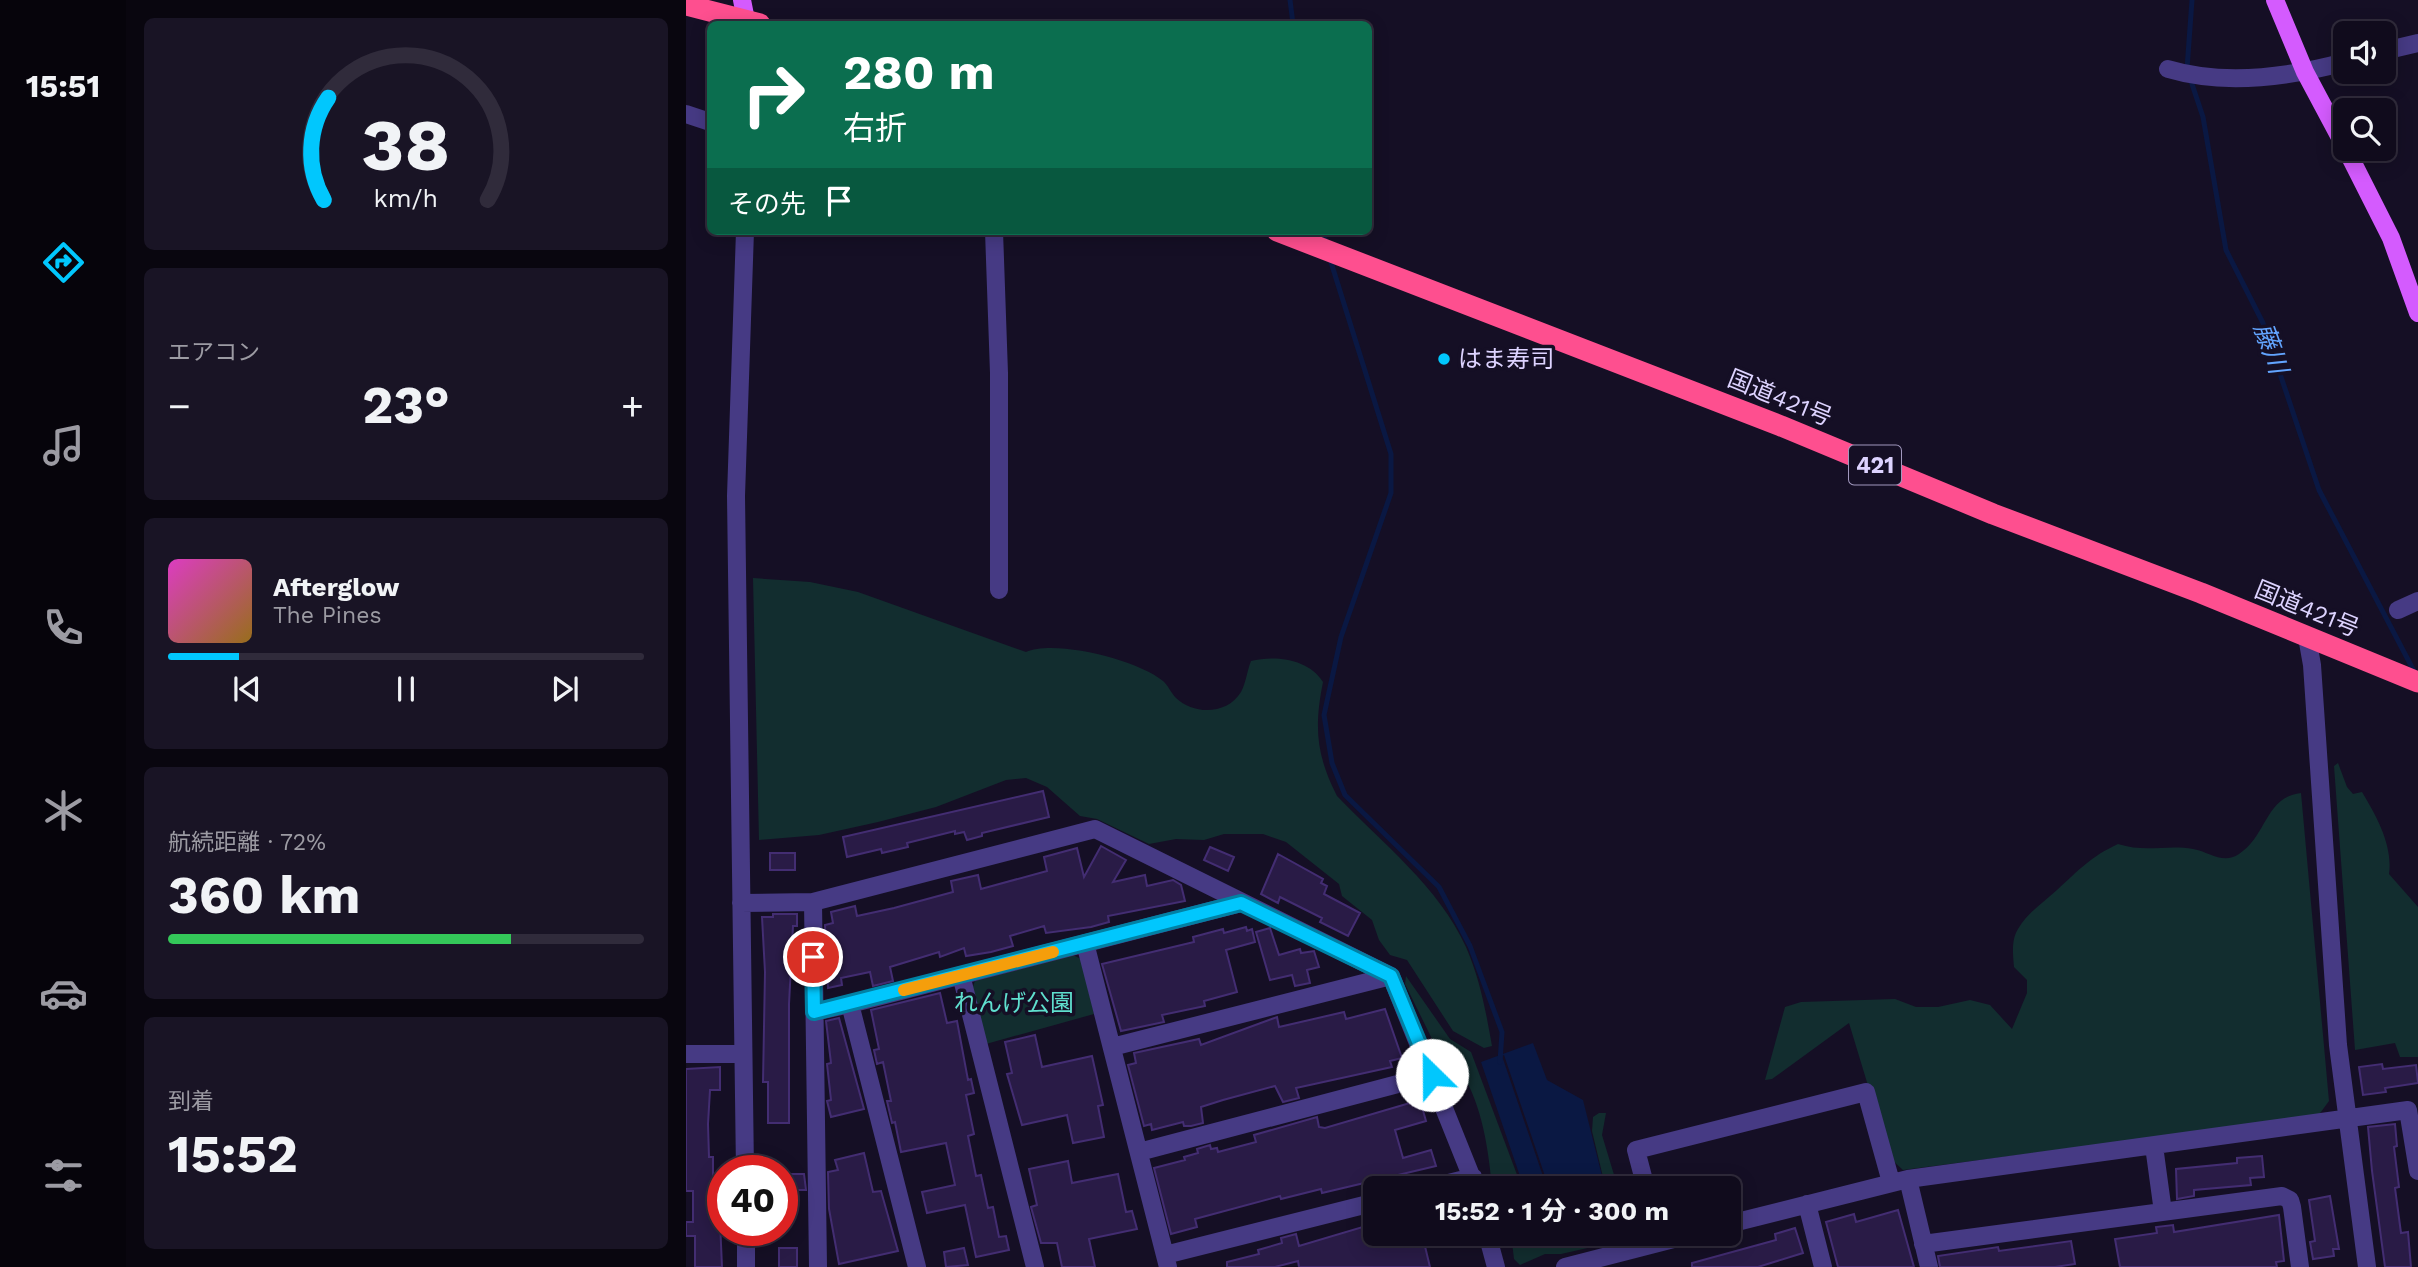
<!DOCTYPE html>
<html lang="ja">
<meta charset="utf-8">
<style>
:root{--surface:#100b1c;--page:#191425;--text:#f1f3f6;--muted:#9c9ba3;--line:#302b3b;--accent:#01c7fd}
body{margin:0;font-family:"Work Sans","Noto Sans JP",sans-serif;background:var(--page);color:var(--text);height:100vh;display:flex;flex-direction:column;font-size:26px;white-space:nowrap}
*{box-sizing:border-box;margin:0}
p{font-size:23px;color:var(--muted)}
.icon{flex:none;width:38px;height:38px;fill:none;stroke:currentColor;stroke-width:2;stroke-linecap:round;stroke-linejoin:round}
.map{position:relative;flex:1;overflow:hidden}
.sheet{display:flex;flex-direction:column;gap:18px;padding:18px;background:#09060f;width:560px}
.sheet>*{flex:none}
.hud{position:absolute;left:21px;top:21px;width:665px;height:214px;border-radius:10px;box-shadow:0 4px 18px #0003,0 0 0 2px var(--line);background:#0b6e4f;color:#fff;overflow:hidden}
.fabs{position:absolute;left:1647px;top:21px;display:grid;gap:14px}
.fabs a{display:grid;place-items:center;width:63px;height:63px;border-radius:10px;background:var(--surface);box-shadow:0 4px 18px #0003,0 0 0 2px var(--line);font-size:35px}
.speed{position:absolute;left:21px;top:1155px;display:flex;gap:14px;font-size:35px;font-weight:700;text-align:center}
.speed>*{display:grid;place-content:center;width:91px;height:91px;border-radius:50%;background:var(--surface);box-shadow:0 4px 18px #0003,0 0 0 2px var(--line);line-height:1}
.speed .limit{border:10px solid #d22;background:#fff;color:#111}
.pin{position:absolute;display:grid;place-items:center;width:60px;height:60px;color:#fff;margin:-30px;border:4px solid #fff;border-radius:50%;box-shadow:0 2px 7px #0007}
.me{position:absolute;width:77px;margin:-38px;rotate:337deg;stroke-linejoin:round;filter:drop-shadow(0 0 5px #0008)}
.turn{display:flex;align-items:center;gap:24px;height:147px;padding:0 21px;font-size:32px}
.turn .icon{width:91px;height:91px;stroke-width:2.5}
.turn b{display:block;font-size:49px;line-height:60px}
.then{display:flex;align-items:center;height:66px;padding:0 21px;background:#0003;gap:14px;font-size:26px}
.big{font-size:52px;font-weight:700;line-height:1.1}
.sheet .card{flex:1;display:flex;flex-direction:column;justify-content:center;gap:10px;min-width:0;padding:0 24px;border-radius:10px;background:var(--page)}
.sheet .dial{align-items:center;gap:0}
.dial svg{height:182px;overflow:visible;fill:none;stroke:var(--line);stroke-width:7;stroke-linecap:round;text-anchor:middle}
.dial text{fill:var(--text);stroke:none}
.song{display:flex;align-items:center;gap:21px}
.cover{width:84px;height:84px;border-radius:10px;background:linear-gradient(135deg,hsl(310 70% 55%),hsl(40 70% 35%))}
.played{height:7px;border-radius:4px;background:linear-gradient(90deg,var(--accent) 15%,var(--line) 15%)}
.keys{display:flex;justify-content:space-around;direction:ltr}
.heat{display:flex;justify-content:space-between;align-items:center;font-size:38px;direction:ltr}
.charge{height:10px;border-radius:5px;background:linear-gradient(90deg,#34c759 72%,var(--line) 0)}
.trip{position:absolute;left:677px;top:1176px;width:378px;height:70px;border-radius:10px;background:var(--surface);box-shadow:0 4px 18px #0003,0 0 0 2px var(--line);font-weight:700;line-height:70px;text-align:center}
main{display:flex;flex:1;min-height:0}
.menu{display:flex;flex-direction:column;width:126px;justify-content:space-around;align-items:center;background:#06040b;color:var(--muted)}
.menu .icon{width:49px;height:49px}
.menu .current{color:var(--accent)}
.menu b{font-size:32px;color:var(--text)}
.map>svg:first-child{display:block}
.green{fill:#122d2f}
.water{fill:#0a1843}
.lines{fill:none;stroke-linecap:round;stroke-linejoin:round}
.stream{stroke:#0a1843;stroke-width:5}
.building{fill:#291b46;stroke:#432d72;stroke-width:2}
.minor{stroke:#463a84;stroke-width:18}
.major{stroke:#d45bfe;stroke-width:18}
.highway{stroke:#fe4f8f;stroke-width:21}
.route-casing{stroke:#0181a4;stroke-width:18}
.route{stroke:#01c7fd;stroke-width:12}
.slow{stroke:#f59e0b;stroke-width:12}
.poi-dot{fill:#01c7fd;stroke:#150f25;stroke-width:2.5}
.labels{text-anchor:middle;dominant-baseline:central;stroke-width:7;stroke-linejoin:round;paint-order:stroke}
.shield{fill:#150f25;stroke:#a198be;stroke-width:2}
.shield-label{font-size:23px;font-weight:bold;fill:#ddd3ff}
.poi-label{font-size:24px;fill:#ddd3ff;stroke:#150f25;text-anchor:start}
.street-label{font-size:24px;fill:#ddd3ff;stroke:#150f25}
.park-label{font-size:24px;fill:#5fdfce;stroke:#150f25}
.water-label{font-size:26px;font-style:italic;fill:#62a4fe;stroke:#150f25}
</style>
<main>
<nav class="menu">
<b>15:51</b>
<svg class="icon current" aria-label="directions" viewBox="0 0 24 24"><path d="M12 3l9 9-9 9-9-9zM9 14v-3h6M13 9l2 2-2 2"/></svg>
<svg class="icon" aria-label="music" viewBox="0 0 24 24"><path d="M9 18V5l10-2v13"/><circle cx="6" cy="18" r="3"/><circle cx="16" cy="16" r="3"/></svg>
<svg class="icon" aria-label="phone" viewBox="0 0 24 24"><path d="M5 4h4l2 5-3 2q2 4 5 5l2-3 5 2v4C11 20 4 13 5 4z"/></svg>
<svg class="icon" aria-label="climate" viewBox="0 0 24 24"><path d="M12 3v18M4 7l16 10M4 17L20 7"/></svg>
<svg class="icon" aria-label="car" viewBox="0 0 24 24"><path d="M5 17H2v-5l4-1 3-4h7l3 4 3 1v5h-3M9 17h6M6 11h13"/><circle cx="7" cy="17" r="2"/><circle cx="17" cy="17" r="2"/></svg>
<svg class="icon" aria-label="filters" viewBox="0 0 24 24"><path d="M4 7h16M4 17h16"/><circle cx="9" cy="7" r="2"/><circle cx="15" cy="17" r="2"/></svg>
</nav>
<section class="sheet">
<div class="card dial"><svg viewBox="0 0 100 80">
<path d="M14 69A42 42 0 1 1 86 69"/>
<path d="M14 69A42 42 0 0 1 16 24" stroke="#01c7fd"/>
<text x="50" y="56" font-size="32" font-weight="700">38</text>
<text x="50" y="72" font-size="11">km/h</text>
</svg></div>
<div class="card"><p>エアコン</p>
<div class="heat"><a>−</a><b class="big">23°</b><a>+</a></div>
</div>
<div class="card">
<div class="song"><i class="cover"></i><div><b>Afterglow</b><p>The Pines</p></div></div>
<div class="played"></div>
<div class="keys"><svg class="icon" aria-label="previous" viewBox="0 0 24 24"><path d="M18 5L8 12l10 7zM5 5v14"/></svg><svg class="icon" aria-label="pause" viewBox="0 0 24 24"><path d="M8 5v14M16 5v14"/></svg><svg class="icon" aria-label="next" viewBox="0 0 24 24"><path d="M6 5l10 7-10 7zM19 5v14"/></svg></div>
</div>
<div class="card"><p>航続距離 · 72%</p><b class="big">360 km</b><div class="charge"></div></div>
<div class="card"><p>到着</p><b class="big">15:52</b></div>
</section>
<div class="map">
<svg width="1732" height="1267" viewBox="0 0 1732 1267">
<rect width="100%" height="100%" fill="#150f25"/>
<path class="green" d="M 67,578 L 124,582 L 172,592 L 340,652 C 369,639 452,660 477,681 C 482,685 485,693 490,698 C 508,715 541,715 555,692 C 560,683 561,671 565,661 C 589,655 623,659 637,682 C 628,727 630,755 651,796 C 696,843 753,887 780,947 C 794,979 800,1012 806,1046 L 798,1048 L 767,1031 L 721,960 L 704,955 L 693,940 L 686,920 L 656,896 L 653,884 L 600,842 L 577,834 L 538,834 L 518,840 L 490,839 L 463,844 L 411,819 L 394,816 L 361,787 L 340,778 L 320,780 L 250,807 L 192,822 L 133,835 L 73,840 Z
M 1652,763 L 1661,787 L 1667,794 L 1676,792 C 1691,817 1707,846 1703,874 L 1732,907 L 1732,1057 L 1714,1057 L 1709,1043 L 1669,1050 L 1648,766 Z
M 1615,793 L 1643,1101 L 1632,1116 L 1217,1170 L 1204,1158 L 1163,1023 L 1086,1079 L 1079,1080 L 1099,1007 L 1115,1002 L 1209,999 L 1230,1007 L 1252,1007 L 1284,1000 L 1304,1005 L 1326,1029 L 1341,993 L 1341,980 L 1328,967 C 1327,955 1325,940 1332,929 C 1342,912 1357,903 1371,890 C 1393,870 1404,857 1432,844 C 1460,853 1482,844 1507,849 C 1524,852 1537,865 1553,854 C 1581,836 1579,797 1615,793 Z
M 387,955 L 395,959 L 408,1014 L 300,1044 L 286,989 L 289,981 Z
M 720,976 L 764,1039 L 785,1052 L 836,1188 L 806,1188 C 803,1152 796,1104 776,1074 L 769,1073 L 747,1041 L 719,984 Z
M 913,1113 L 920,1113 L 916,1135 L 932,1188 L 915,1188 L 913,1182 L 917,1177 L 906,1131 L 907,1117 Z
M 825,1234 L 855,1234 L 861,1237 L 878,1234 L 945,1234 L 928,1242 L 875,1254 L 859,1254 L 834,1265 L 828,1259 Z"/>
<path class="water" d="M 847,1043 L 861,1080 L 897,1100 L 916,1176 L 863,1188 L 818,1055 L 816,1056 L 861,1188 L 838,1188 L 795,1062 Z"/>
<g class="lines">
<path class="stream" d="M 604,0 L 607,24
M 1501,69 L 1506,0
M 1504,78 L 1517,117 L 1540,250 L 1577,323 L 1633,490 L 1729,673
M 637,231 L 640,243
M 644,259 L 705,454 L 705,493 L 655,637 L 638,715 L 646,763 L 659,795 L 753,887 L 784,946 L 816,1032 L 814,1062"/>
</g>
<path class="building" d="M 357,791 L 363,817 L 296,833 L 296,836 L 281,840 L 278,832 L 269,834 L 269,831 L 221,843 L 222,847 L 196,853 L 195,849 L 161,857 L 157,837 Z
M 415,846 L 440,860 L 427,882 L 459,875 L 461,886 L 487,880 L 495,885 L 499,901 L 422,916 L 423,922 L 405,927 L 360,933 L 358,926 L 324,936 L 327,946 L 305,952 L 280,956 L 278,948 L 254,957 L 253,952 L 204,967 L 207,981 L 187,986 L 184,972 L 155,978 L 156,985 L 142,988 L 139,925 L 147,923 L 145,912 L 169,906 L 171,916 L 208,908 L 267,892 L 265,881 L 292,875 L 295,889 L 361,871 L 358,857 L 391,848 L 398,877 Z
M 524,847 L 548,857 L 542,871 L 518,860 Z
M 84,853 L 109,853 L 109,870 L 84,870 Z
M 592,854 L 637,879 L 635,883 L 641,886 L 638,894 L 674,913 L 662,936 L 634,922 L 636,918 L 594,897 L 592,903 L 575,894 Z
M 87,914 L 111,914 L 111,926 L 107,926 L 103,1004 L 103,1123 L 82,1123 L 82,1082 L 77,1082 L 79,972 L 76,917 L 87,917 Z
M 560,927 L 561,931 L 566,929 L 569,942 L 540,950 L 551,992 L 518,1001 L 519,1006 L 476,1015 L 478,1022 L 435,1031 L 416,964 L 508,942 L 507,937 L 537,929 L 538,933 Z
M 584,928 L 593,955 L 614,949 L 615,953 L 628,951 L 633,967 L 621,970 L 624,983 L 609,986 L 606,975 L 584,980 L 570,932 Z
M 254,993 L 261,1023 L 271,1021 L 282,1080 L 285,1079 L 288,1093 L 280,1095 L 288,1134 L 282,1136 L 290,1176 L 295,1175 L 302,1208 L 307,1207 L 313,1237 L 320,1236 L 323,1250 L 290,1257 L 279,1205 L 241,1213 L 236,1192 L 269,1185 L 260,1143 L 215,1152 L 209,1122 L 206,1123 L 201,1101 L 205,1101 L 197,1062 L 191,1064 L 188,1050 L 193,1049 L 185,1010 Z
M 699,1009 L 716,1058 L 704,1061 L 706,1067 L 610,1088 L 613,1098 L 597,1102 L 589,1086 L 537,1100 L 515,1107 L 517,1123 L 505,1126 L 498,1126 L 497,1122 L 466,1130 L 465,1124 L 458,1126 L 442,1065 L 450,1063 L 448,1053 L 513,1039 L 515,1045 L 591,1017 L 593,1027 L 658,1012 L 660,1019 Z
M 153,1018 L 178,1109 L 145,1117 L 141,1101 L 145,1100 L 141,1064 L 145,1063 L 140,1021 Z
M 349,1035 L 356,1067 L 406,1056 L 417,1105 L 412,1106 L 418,1137 L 387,1143 L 381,1115 L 336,1125 L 321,1074 L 326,1073 L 319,1042 Z
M 1696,1064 L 1697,1069 L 1730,1065 L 1732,1083 L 1699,1088 L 1700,1092 L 1677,1095 L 1673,1067 Z
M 34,1067 L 34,1090 L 24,1090 L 22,1124 L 23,1157 L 27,1157 L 27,1221 L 34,1221 L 36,1267 L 9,1267 L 9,1236 L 0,1236 L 0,1222 L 7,1222 L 7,1191 L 0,1191 L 0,1069 Z
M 734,1100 L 740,1121 L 709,1130 L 717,1158 L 745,1150 L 750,1166 L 636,1193 L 635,1189 L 595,1199 L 594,1196 L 509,1219 L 511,1227 L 485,1234 L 468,1168 L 499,1160 L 498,1157 L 512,1153 L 511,1149 L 524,1145 L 525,1149 L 531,1148 L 532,1152 L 570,1142 L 568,1135 L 631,1117 L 633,1127 L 639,1128 Z
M 1709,1124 L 1711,1146 L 1708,1147 L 1713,1187 L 1709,1188 L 1715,1233 L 1722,1232 L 1725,1267 L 1699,1267 L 1686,1171 L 1682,1127 Z
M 178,1153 L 187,1192 L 195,1191 L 212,1251 L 153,1264 L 143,1209 L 142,1172 L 152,1170 L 149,1160 Z
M 1576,1156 L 1578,1177 L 1564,1178 L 1565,1185 L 1508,1190 L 1508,1196 L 1491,1199 L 1490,1169 L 1551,1163 L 1551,1158 Z
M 382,1161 L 386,1183 L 432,1174 L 440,1212 L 446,1211 L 451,1229 L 403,1239 L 409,1267 L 376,1267 L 371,1243 L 355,1243 L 345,1207 L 351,1205 L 343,1169 Z
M 96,1174 L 118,1174 L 120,1190 L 96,1190 Z
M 1644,1196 L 1653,1249 L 1647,1249 L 1648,1256 L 1627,1259 L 1624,1242 L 1629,1241 L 1628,1234 L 1623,1200 Z
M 1212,1210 L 1228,1267 L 1152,1267 L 1140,1222 L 1168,1214 L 1170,1222 Z
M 1593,1215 L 1598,1261 L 1590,1262 L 1591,1267 L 1434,1267 L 1429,1239 L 1471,1233 L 1470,1227 L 1487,1225 L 1488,1232 Z
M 690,1223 L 690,1234 L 736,1234 L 744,1267 L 613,1267 L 612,1261 L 589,1267 L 541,1267 L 541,1262 L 573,1254 L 572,1250 L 596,1243 L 595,1238 L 610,1234 L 613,1246 Z
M 1109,1228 L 1117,1253 L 1072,1267 L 1006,1267 L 1006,1263 L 1090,1240 L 1089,1234 Z
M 1385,1241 L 1389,1264 L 1369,1267 L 1254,1267 L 1252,1256 L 1312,1247 L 1313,1251 Z
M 93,1248 L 111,1248 L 111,1267 L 93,1267 Z
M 278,1248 L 282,1265 L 260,1267 L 258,1252 Z"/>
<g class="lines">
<path class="minor" d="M 1698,51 L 1732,43
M 1482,69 C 1539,86 1603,77 1659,62
M 0,114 L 24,122
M 308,231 L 313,373 L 313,590
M 1712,610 L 1732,601
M 1621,637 L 1626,665 L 1652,1045 L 1681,1267
M 127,902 L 132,1267
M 55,903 L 127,902 L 409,829 L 705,976 L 790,1188
M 399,943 L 482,1267
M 275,975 L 349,1267
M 128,1012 L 164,1004
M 426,1047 L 705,976
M 0,1054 L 56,1054
M 1468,1146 L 1477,1212
M 453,1152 L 746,1075
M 59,1171 L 50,496 L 59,231
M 1222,1179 L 1243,1267
M 742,1188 L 787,1177
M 960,1188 L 950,1150 L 1180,1092 L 1205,1182
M 1121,1204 L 1137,1267
M 1043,1224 L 1222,1179 L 1722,1110 L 1732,1171
M 60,1230 L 60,1267
M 801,1234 L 810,1267
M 1237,1244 L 1596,1196 L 1604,1200 L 1606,1207 L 1614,1267
M 479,1255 L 690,1202
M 231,1267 L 164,1004 L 555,903
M 879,1267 L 1007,1234"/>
<path class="major" d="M 56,0 L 60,20
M 1589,0 L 1619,72 L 1659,147
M 1660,149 L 1705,238 L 1732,313"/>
<path class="highway" d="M 0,5 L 74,24
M 591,231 L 1095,426 L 1307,514 L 1515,593 L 1732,682"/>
</g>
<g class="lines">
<g class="route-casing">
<path id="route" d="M 127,957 L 128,1012 L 555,903 L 705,976 L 746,1075"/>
</g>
<use href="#route" class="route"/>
<path class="slow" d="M 218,990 L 367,952"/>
</g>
<circle class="poi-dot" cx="758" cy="359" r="7"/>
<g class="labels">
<rect class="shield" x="1163" y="445.5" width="52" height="39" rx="5"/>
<g class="shield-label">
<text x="1189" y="465">421</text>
</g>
<g class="poi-label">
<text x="772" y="359">はま寿司</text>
</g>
<g class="street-label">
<text transform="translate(1094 398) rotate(22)">国道421号</text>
<text transform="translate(1621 609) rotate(22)">国道421号</text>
</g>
<g class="park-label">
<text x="328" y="1003">れんげ公園</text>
</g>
<g class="water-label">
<text transform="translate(1585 348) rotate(70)">藤川</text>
</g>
</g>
</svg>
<div class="fabs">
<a><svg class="icon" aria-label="sound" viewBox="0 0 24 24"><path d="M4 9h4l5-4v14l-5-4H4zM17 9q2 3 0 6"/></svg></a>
<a><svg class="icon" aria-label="search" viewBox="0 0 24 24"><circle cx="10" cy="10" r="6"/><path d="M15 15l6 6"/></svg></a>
</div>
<div class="speed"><div class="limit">40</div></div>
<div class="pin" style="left:127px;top:957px;background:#d93025"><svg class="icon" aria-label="arrive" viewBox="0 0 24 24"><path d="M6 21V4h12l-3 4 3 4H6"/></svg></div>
<svg class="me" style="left:746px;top:1075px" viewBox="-20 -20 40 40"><circle r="19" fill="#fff"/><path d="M0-13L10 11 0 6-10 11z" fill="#01c7fd"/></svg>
<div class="trip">15:52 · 1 分 · 300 m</div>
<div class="hud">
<div class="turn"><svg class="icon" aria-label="right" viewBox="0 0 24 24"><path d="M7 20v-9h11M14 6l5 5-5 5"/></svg><div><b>280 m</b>右折</div></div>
<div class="then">その先<svg class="icon" aria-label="arrive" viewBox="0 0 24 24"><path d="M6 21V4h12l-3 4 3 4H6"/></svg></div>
</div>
</div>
</main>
